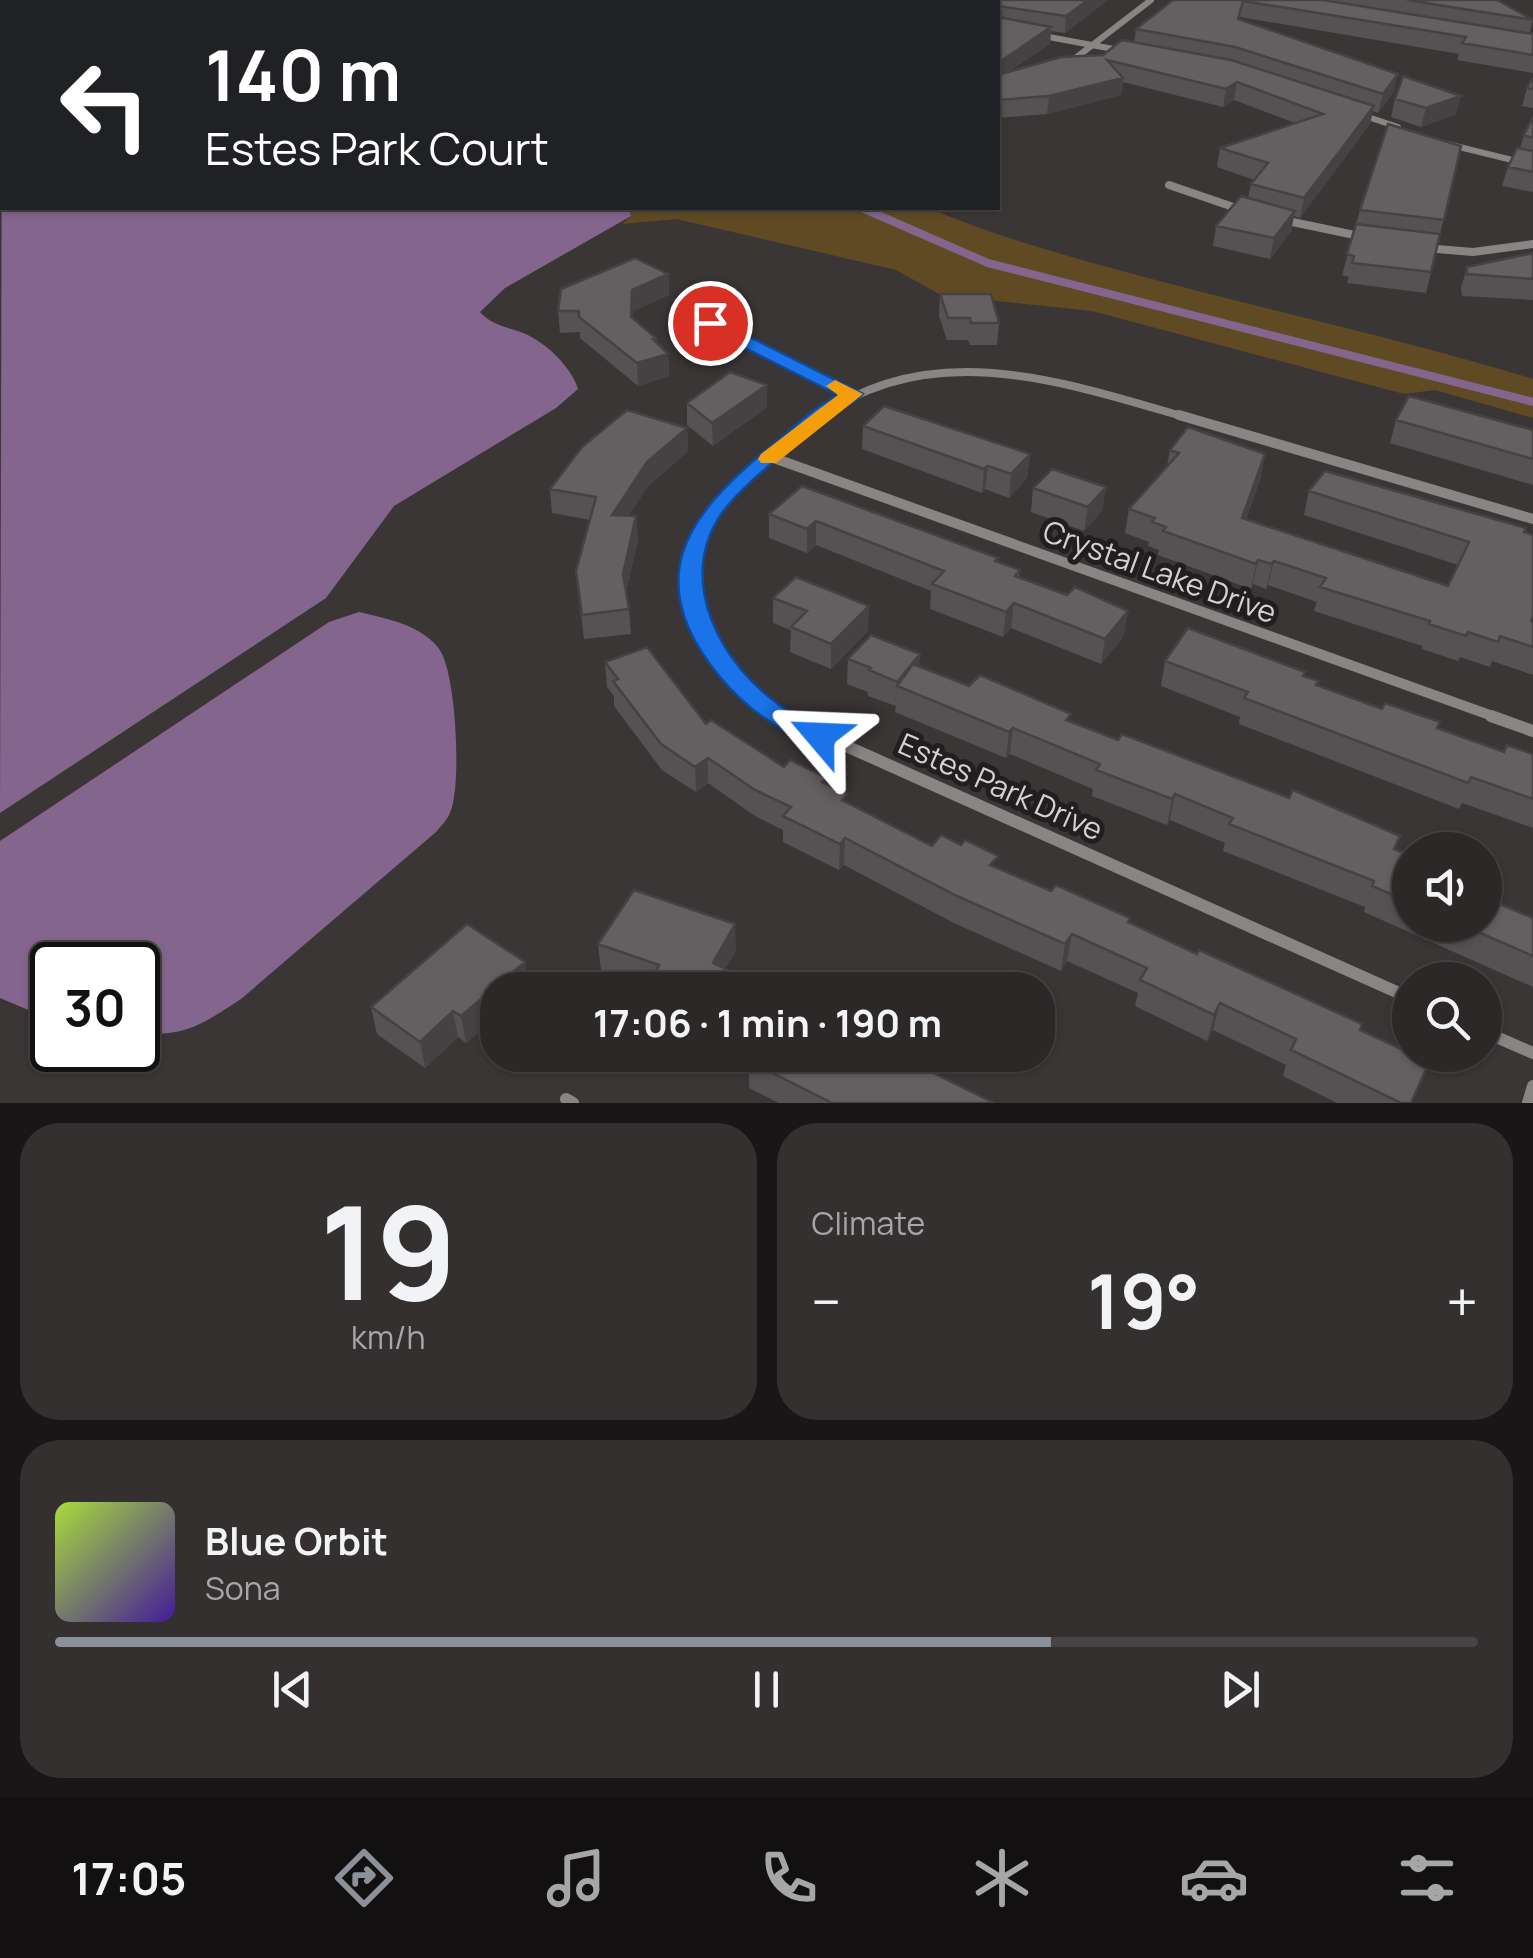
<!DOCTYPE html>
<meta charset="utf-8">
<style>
:root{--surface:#2c2828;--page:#343030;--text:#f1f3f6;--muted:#a6a6a8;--line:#484445;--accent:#8c9099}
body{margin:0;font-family:Manrope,sans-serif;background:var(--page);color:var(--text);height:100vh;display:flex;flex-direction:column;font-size:38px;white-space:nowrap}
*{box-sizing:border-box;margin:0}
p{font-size:32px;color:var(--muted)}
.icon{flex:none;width:55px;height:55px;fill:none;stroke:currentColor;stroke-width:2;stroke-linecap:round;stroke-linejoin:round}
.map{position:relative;height:1103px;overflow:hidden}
.details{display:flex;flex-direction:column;gap:20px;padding:20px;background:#181616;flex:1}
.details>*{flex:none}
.banner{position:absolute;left:0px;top:0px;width:1000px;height:210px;box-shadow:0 2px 8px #0004,0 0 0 2px var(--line);background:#202124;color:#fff;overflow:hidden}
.tools{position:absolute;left:1392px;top:832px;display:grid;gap:20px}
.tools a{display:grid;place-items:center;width:110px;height:110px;border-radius:50%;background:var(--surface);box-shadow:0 2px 8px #0004,0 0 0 2px var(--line);font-size:50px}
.speed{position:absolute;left:30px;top:942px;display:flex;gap:20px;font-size:50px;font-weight:700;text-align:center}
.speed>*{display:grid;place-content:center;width:130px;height:130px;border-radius:50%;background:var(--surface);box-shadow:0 2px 8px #0004,0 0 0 2px var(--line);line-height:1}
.speed .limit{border:5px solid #111;border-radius:15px;background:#fff;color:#111}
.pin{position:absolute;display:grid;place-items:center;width:85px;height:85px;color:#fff;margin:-42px;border:5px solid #fff;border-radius:50%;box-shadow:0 2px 10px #0007}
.me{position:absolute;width:110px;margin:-55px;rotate:296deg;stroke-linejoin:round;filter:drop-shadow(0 0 8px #0008)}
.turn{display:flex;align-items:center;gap:35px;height:210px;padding:0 40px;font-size:45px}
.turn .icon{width:130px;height:130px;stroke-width:2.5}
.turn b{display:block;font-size:70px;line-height:85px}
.big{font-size:75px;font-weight:700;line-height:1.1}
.details .widget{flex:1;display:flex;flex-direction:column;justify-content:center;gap:15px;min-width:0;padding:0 35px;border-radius:40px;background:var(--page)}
.details .dial{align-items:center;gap:0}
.dial b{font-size:130px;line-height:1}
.song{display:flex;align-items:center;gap:30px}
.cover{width:120px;height:120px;border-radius:15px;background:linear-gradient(135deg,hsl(80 70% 55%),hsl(260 70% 35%))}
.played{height:10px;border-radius:5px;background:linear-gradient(90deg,var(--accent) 70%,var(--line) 70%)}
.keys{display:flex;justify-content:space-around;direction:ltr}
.heat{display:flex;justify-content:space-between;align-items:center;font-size:55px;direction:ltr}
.details .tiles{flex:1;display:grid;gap:20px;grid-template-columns:1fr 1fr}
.widget:last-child{grid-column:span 2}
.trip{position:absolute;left:480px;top:972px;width:575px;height:100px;border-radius:40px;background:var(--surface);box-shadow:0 2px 8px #0004,0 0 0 2px var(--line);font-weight:700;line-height:100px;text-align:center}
.tabs{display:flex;height:160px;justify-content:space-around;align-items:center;background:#121010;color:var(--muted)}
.tabs .icon{width:70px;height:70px}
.tabs .active{color:var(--accent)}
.tabs b{font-size:45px;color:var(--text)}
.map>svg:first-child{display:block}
.green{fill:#5f4a23}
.water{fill:#84658e}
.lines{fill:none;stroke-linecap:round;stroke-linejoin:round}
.stream-far1{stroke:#84658e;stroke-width:6}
.stream{stroke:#84658e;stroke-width:8}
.minor-far3{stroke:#888685;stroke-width:6}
.minor-far2{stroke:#888685;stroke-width:8}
.minor-far1{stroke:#888685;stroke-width:10}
.minor{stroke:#888685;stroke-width:12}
.wall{fill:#565253}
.shaded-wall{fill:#464244}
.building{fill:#645f61;stroke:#464244;stroke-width:2.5}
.route{fill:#1a73e8;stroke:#114b97;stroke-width:2.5}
.slow{fill:#f59e0b}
.labels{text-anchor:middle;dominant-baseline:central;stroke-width:10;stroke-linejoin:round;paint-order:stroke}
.street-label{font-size:30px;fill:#d5d1d1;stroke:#201e1e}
</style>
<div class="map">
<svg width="1533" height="1103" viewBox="0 0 1533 1103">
<rect width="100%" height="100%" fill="#3b3636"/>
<path class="green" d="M 0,0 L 531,0 L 532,2 L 2,2 L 0,89 Z
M 629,208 L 930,208 C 1000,239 1075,258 1148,278 C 1276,312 1406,340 1533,379 L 1533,418 L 1435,390 L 1404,394 L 1092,311 L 941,295 L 896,270 L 677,219 L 622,224 L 631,216 Z"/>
<path class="water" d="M 2,64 L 2,208 L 629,208 L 631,216 L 505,288 L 480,312 C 491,325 507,327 523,333 C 545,342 571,366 578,389 L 556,408 L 394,506 L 326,598 L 0,813 Z
M 359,612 C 385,618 426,626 441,652 C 456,678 462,786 450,813 C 447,820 441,826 436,832 L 241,999 C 201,1025 187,1036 138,1034 L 138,965 L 52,965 L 52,1020 L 0,998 L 0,841 L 329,622 Z"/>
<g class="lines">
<path class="stream-far1" d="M 123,2 L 132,0"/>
<path class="stream" d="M 862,208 L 988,263 L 1533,402"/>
<path class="minor-far3" d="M 806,2 L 845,2
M 1038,35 L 1124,51
M 1069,63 L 1151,0
M 1362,115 L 1398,127
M 1447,144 L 1533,165"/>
<path class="minor-far2" d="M 1169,185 L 1242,210
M 1283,220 L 1364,237
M 1425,248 L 1473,252 L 1533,244
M 710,323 L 853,395
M 819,418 C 931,335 1068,383 1188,418"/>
<path class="minor-far1" d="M 1179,415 L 1533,519
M 771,457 L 1498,718
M 785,718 C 758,706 737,679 720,655 C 642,546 741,475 822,415"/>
<path class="minor" d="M 779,716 L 1410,998
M 1491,716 L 1533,731
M 1485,1032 L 1533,1053
M 566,1099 L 573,1103
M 1528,1103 L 1533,1086"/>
</g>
<path class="wall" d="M 570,0 L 623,0 L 624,2 L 570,2 Z
M 830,0 L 1108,0 L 1065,33 L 1051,31 L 1050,44 L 1007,73 L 1103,55 L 1134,42 L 1136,29 L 1173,0 L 1497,0 L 1533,20 L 1529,34 L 1533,34 L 1533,73 L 1457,60 L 1459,54 L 1240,17 L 1240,20 L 1394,92 L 1378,113 L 1373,111 L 1370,124 L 1300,218 L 1294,216 L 1291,231 L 1270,259 L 1213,246 L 1216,226 L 1248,198 L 1251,184 L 1254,180 L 1217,167 L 1220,148 L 1295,123 L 1234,100 L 1223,107 L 1123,82 L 1121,95 L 1047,114 L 998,118 L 998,2 Z
M 1533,77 L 1533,108 L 1522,106 L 1527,88 Z
M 1395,99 L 1456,114 L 1421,127 L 1391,117 Z
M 1533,117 L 1533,192 L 1502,186 L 1508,167 L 1520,148 L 1524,135 Z
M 1461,146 L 1426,293 L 1347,283 L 1349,277 L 1342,275 L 1360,210 Z
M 1533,253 L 1533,300 L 1462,296 L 1461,288 L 1467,267 Z
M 668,274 L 669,295 L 633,311 L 633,319 L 656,338 L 657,342 L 668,354 L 669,376 L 638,386 L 580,338 L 580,332 L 560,333 L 558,311 Z
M 940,294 L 999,323 L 997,345 L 970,345 L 968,340 L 947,340 L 939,316 Z
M 687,403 L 767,407 L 713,446 L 687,425 Z
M 1396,420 L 1533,430 L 1533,485 L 1390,443 Z
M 863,426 L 1030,454 L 1027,478 L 1009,498 L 985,489 L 982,493 L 862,449 Z
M 687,428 L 688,451 L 648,486 L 629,515 L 636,516 L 638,540 L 626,591 L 629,609 L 631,634 L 584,639 L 576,571 L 590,520 L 552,513 L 550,489 Z
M 1170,450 L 1261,477 L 1246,519 L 1448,586 L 1458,565 L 1304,515 L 1309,491 L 1524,532 L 1533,622 L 1533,675 L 1492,661 L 1490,667 L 1460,657 L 1458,661 L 1422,649 L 1422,646 L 1314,611 L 1317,602 L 1268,585 L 1266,589 L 1253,584 L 1251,589 L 1158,555 L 1159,550 L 1148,546 L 1149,542 L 1125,533 L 1129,509 L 1167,466 Z
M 802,486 L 998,558 L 997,562 L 1020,570 L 1019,577 L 1124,636 L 1101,664 L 1011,628 L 1003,637 L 930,609 L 931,591 L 816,545 L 807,553 L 769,538 L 769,514 Z
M 1106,487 L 1102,511 L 1084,531 L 1031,512 L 1033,488 Z
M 773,598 L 868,631 L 831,669 L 790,652 L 791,630 L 773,623 Z
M 848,659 L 920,666 L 969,686 L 1118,740 L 1400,836 L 1395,849 L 1410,855 L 1410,925 L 1485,925 L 1533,918 L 1533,987 L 1364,912 L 1365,907 L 1223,851 L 1225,843 L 1170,820 L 1167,825 L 1092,796 L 1093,789 L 1010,754 L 1006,758 L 895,712 L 896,706 L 868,696 L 868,692 L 847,684 Z
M 1165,661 L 1304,676 L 1319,681 L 1318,685 L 1382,709 L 1440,722 L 1438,728 L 1504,752 L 1533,754 L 1533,828 L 1462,803 L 1459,809 L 1239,724 L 1240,717 L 1161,686 Z
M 605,662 L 706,724 L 784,767 L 827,784 L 847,803 L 932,846 L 996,868 L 1129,923 L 1361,1030 L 1412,1103 L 1337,1103 L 1283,1076 L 1286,1065 L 1213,1030 L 1207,1041 L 1135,1006 L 1138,993 L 1067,961 L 1061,971 L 954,923 L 844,865 L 839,870 L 783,842 L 783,830 L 755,816 L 708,783 L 696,792 L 662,770 L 614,706 L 614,696 L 607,687 Z
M 598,944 L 736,950 L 725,969 L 770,990 L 655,990 L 601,970 Z
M 525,962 L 529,988 L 498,990 L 498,1015 L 466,1043 L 458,1037 L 425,1068 L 377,1034 L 371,1007 Z
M 720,1055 L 897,1055 L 994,1103 L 779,1103 L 749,1088 L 749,1070 Z"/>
<path class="shaded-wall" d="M 1088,0 L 1108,0 L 1065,33 L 1066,16 Z
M 1051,27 L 1050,44 L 998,79 L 998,63 Z
M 1398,74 L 1394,92 L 1378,113 L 1383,94 Z
M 1123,78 L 1121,95 L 1047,114 L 1049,96 Z
M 1237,82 L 1234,100 L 1223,107 L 1226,89 Z
M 1461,96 L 1456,114 L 1421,127 L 1426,108 Z
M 1374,106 L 1370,124 L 1300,218 L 1304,198 Z
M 1295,211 L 1291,231 L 1270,259 L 1274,238 Z
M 668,274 L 669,295 L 633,311 L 632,339 L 631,317 L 632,290 Z
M 656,338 L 657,357 L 668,354 L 669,376 L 638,386 L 637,363 L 653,339 Z
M 767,385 L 767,407 L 713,446 L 712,423 Z
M 687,428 L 688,451 L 648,486 L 614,539 L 612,515 L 647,462 Z
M 1030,454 L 1027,478 L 1009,498 L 1011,474 Z
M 1265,454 L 1261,477 L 1237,542 L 1242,518 Z
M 988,466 L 985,489 L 982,493 L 984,469 Z
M 1106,487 L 1102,511 L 1084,531 L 1088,507 Z
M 636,516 L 638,540 L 624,598 L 623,574 Z
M 816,521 L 816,545 L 807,553 L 807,529 Z
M 1258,560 L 1253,584 L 1251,589 L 1256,564 Z
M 1274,561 L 1268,585 L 1266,589 L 1272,564 Z
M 1014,603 L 1011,628 L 1003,637 L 1006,612 Z
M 869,606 L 868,631 L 831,669 L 831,644 Z
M 1128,611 L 1124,636 L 1101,664 L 1105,639 Z
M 920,654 L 919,679 L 897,686 L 895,707 L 897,682 Z
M 1013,728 L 1010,754 L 1006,758 L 1009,732 Z
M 708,758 L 708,783 L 696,792 L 695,767 Z
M 1175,794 L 1170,820 L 1167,825 L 1172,799 Z
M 845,838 L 844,865 L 839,870 L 840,844 Z
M 735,924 L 736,950 L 713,990 L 713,963 Z
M 1072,934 L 1067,961 L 1061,971 L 1065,944 Z
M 525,962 L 529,988 L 527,990 L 498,990 L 498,1015 L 466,1043 L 461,1016 Z
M 1220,1003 L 1213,1030 L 1207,1041 L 1214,1015 Z
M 453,1011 L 458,1037 L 425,1068 L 420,1042 Z"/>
<path class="building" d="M 584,0 L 623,0 L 624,2 L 586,2 Z
M 830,0 L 1088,0 L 1066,16 L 998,6 L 998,2 L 825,2 Z
M 1173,0 L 1323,0 L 1533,34 L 1533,55 L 1462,43 L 1466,37 L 1243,1 L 1238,19 L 1398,74 L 1383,94 L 1235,47 L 1136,29 Z
M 1407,0 L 1497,0 L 1533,20 Z
M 998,17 L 1051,27 L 998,63 Z
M 1122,40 L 1231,60 L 1374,106 L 1304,198 L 1251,184 L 1268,163 L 1220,148 L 1323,114 L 1237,82 L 1226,89 L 1107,60 L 1123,78 L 1049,96 L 998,100 L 998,75 L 1061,57 L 1103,55 Z
M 1403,76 L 1461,96 L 1426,108 L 1395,99 Z
M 1533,77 L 1533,89 L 1527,88 Z
M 1533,117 L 1533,138 L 1524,135 Z
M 1388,124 L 1461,146 L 1444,220 L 1360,210 Z
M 1517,148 L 1533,151 L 1533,172 L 1508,167 Z
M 1241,196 L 1295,211 L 1274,238 L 1216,226 Z
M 1356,224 L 1440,234 L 1431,272 L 1352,263 L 1354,256 L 1347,254 Z
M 1533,253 L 1533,279 L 1467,274 L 1467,267 Z
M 635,258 L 668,274 L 632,290 L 631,317 L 656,338 L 653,339 L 668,354 L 637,363 L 579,317 L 579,311 L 558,311 L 561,289 Z
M 940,294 L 991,294 L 999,323 L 971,323 L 970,318 L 948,318 Z
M 730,372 L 767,385 L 712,423 L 687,403 Z
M 1409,396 L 1533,430 L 1533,459 L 1396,420 Z
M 884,406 L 1030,454 L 1011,474 L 988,466 L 984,469 L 863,426 Z
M 627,410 L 687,428 L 647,462 L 612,515 L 636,516 L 623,574 L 629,609 L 582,615 L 576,571 L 596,497 L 550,489 L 582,447 Z
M 1188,427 L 1265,454 L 1242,518 L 1448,586 L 1469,542 L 1309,491 L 1325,471 L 1526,528 L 1524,532 L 1533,535 L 1533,616 L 1531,621 L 1533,622 L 1533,647 L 1500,636 L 1498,642 L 1468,632 L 1466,636 L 1429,624 L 1430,621 L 1320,587 L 1326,578 L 1274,561 L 1272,564 L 1258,560 L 1256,564 L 1163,531 L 1166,527 L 1152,522 L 1155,518 L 1129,509 L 1179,453 L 1170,450 Z
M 1052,469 L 1106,487 L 1088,507 L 1033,488 Z
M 802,486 L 998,558 L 995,561 L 1020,570 L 1015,576 L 1067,595 L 1075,587 L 1128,611 L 1105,639 L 1014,603 L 1006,612 L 932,584 L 944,571 L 816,521 L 807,529 L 769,514 Z
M 796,577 L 869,606 L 831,644 L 791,627 L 807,611 L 773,598 Z
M 1188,628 L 1305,672 L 1303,676 L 1319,681 L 1316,685 L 1382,709 L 1385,703 L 1440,722 L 1437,728 L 1504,752 L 1507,745 L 1533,754 L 1533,799 L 1471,777 L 1468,783 L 1244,698 L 1248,692 L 1165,661 Z
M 871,635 L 920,654 L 897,682 L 869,670 L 871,668 L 848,659 Z
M 647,647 L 706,724 L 711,720 L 784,767 L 790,760 L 827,778 L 822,782 L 847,794 L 842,800 L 932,846 L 941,835 L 961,845 L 965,840 L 998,856 L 990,865 L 1051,891 L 1056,885 L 1130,918 L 1128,922 L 1197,954 L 1199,950 L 1362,1024 L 1360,1030 L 1410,1053 L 1410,1055 L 1415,1055 L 1429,1062 L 1411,1103 L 1401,1103 L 1291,1050 L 1296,1039 L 1220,1003 L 1214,1015 L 1140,980 L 1147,968 L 1072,934 L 1065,944 L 957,896 L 845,838 L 840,844 L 783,816 L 791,807 L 755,790 L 708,758 L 695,767 L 661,744 L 613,681 L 618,679 L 605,662 Z
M 913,664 L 969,686 L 980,675 L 1071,714 L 1066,720 L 1118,740 L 1122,734 L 1289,798 L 1293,790 L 1400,836 L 1394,849 L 1410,855 L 1410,902 L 1372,886 L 1374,881 L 1229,824 L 1233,818 L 1175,794 L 1172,799 L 1096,770 L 1100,764 L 1013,728 L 1009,732 L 897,686 Z
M 634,890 L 735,924 L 713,963 L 770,990 L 702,990 L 655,973 L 659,965 L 598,944 Z
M 1485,898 L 1533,918 L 1533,956 L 1462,925 L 1485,925 Z
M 467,924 L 525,962 L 461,1016 L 453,1011 L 420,1042 L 371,1007 Z
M 754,1055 L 897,1055 L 994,1103 L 832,1103 L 749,1061 Z"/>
<path class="route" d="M 710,317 L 863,394 C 856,402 846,405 838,411 C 805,436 745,481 722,513 C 675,580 721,665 781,706 C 795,716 813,722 829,729 L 833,736 L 829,742 L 820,745 C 780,733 746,708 720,677 C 641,582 684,518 765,451 C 789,432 811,409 838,395 L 703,327 L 701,323 Z"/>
<path class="slow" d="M 835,380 L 863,394 L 776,463 L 761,463 L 758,459 L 761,454 L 838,395 L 826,386 Z"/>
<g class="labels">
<g class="street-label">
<text transform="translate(1160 571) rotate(20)">Crystal Lake Drive</text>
<text transform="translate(1001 786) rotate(24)">Estes Park Drive</text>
</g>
</g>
</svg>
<div class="tools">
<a><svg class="icon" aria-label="sound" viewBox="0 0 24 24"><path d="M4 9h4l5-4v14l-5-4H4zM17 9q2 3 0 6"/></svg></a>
<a><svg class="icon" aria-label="search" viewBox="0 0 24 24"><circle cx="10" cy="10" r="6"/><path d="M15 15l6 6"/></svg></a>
</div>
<div class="speed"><div class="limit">30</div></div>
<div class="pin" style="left:710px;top:323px;background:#d93025"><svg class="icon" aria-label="arrive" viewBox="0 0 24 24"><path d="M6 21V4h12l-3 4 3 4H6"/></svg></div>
<svg class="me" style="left:820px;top:736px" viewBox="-20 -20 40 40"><path d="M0-17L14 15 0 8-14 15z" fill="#1a73e8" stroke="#fff" stroke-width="4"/></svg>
<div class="trip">17:06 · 1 min · 190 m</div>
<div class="banner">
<div class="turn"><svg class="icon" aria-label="left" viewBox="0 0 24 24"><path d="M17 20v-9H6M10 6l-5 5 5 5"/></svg><div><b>140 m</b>Estes Park Court</div></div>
</div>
</div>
<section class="details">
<div class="tiles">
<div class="widget dial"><b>19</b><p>km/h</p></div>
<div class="widget"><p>Climate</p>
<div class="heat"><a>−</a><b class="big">19°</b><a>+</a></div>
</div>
<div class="widget">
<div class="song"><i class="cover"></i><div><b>Blue Orbit</b><p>Sona</p></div></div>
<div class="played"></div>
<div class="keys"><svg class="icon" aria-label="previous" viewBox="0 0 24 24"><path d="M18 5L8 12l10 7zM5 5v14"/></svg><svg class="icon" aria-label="pause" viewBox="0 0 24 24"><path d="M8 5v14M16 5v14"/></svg><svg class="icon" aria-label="next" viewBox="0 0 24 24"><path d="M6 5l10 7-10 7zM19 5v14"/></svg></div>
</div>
</div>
</section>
<nav class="tabs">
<b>17:05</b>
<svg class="icon active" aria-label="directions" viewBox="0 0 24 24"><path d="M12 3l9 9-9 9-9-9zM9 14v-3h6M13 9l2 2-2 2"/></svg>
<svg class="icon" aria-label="music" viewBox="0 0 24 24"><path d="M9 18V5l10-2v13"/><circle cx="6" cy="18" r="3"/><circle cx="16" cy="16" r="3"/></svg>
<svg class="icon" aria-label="phone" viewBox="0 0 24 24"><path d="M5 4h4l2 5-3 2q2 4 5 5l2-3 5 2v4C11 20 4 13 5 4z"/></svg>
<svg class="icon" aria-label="climate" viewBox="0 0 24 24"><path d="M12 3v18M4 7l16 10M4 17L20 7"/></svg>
<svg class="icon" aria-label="car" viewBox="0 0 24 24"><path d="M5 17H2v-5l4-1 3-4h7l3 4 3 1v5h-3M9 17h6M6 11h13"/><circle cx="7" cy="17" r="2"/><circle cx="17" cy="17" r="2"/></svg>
<svg class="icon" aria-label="filters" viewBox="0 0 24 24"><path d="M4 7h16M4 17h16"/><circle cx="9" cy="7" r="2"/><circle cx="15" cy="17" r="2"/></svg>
</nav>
